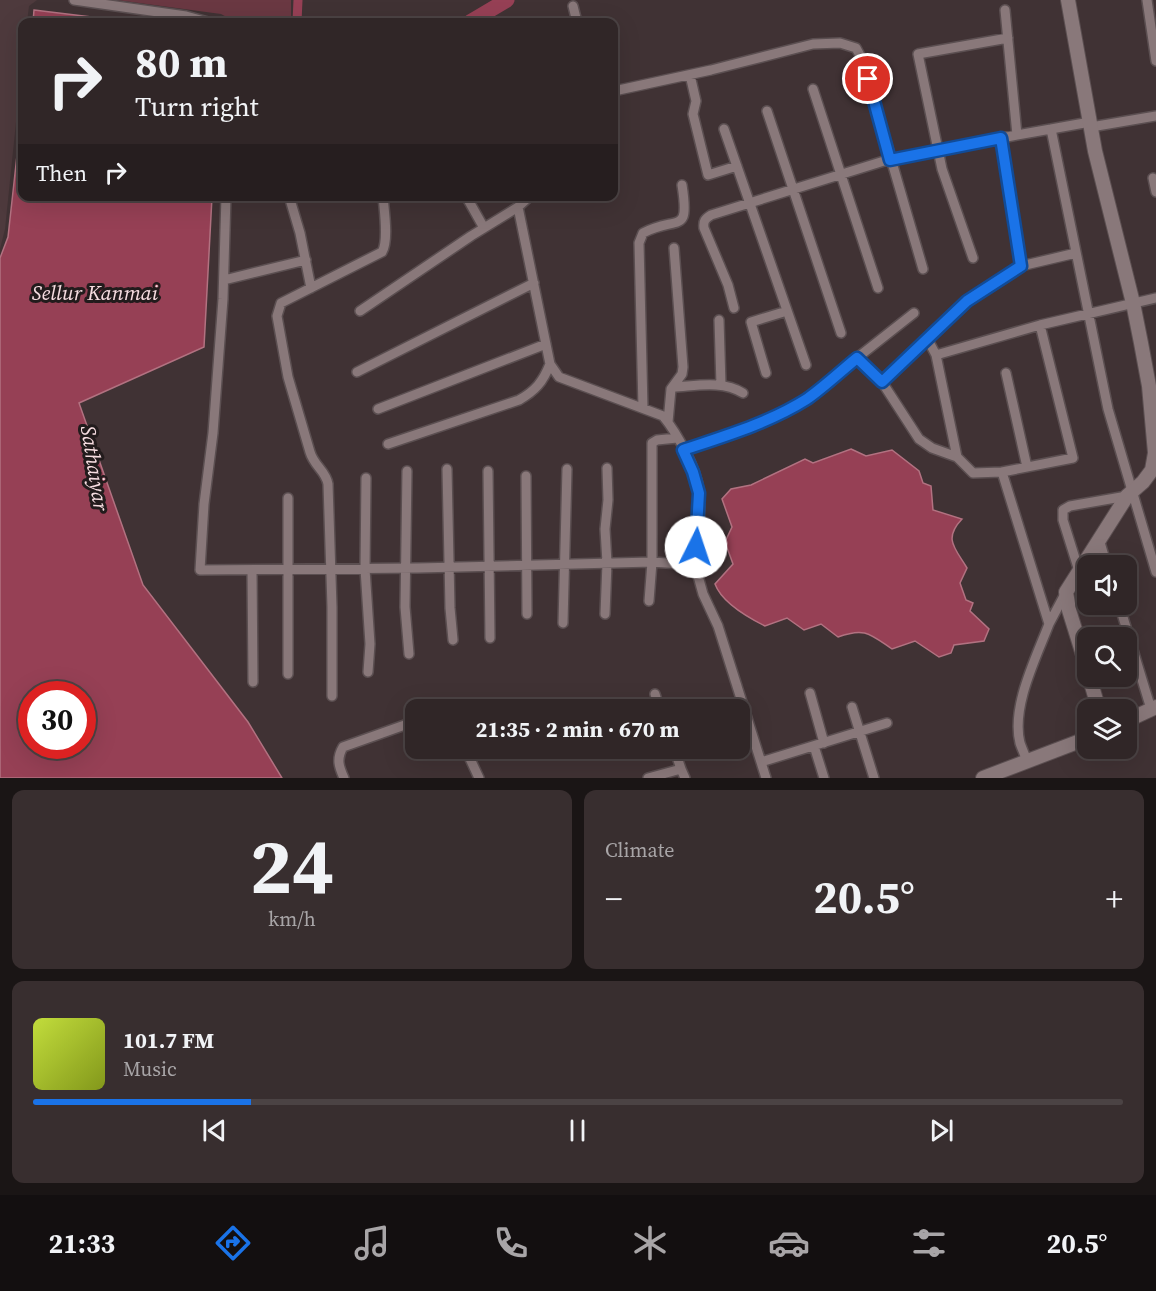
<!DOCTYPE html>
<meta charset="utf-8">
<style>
:root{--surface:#302627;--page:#382e2f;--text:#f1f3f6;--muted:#a8a5a7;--line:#4b4344;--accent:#1a73e8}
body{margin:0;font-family:"Source Serif 4",serif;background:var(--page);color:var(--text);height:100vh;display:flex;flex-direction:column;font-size:22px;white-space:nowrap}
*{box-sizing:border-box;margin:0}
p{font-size:20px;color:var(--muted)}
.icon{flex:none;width:33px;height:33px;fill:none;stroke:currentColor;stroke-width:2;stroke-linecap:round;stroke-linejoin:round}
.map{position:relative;height:778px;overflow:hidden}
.side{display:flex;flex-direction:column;gap:12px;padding:12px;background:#1a1515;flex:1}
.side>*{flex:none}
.banner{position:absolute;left:18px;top:18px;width:600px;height:183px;border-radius:12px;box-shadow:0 6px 24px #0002,0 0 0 2px var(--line);background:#302627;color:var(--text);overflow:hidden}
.buttons{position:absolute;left:1077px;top:555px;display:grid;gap:12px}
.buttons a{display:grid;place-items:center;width:60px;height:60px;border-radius:12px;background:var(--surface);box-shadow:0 6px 24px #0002,0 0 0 2px var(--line);font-size:30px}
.speed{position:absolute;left:18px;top:681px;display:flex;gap:12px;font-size:30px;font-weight:700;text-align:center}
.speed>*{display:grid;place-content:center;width:78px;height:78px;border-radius:50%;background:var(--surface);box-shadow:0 6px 24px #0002,0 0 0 2px var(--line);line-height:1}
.speed .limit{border:9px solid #d22;background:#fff;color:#111}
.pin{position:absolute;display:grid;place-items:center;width:51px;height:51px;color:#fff;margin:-26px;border:3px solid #fff;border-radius:50%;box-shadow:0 2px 6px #0007}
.me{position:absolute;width:66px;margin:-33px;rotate:4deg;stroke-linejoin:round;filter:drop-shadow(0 0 4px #0008)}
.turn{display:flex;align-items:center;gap:21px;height:126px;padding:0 18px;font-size:27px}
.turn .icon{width:78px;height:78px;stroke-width:2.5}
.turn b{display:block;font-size:42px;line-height:51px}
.then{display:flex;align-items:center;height:57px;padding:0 18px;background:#0003;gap:12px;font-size:22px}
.big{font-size:45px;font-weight:700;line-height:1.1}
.side .widget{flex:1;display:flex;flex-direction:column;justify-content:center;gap:9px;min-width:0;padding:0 21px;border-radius:12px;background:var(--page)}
.side .dial{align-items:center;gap:0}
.dial b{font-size:78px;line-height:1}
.song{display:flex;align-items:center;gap:18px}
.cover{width:72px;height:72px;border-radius:9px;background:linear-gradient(135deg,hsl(70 70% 55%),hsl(70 70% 35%))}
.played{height:6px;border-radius:3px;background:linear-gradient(90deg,var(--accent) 20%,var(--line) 20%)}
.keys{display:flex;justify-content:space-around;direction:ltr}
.heat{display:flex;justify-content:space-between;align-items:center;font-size:33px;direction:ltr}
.side .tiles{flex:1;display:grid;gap:12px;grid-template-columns:1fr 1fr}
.widget:last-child{grid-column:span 2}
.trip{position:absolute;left:405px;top:699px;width:345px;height:60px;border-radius:12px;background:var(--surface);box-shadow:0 6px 24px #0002,0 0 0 2px var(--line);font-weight:700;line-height:60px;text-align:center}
.tabs{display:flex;height:96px;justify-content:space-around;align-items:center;background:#130f10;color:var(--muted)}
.tabs .icon{width:42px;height:42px}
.tabs .selected{color:var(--accent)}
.tabs b{font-size:27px;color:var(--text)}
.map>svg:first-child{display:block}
.built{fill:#4e3a3d}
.green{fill:#6a3842}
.water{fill:#964055;stroke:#b27281;stroke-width:1.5;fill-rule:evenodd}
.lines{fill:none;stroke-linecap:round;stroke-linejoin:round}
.canal{stroke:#964055;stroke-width:9}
.river{stroke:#964055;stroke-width:15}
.street-casing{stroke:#5b4f51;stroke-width:12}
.secondary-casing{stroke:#5b4f51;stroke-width:16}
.street{stroke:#89787a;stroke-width:9}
.secondary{stroke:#89787a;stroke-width:14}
.route-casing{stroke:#114b97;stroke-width:15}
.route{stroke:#1a73e8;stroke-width:10}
.labels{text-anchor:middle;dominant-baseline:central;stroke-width:6;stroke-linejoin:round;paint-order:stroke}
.water-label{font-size:21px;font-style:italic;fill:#f7dde1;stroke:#221b1c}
</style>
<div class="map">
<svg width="1156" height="778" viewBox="0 0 1156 778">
<rect width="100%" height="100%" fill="#403234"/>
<path class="built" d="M 0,0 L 37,0 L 29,6 L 27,22 L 22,22 L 22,64 L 5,229 L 0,249 Z"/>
<path class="green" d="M 117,0 L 291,0 L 291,22 L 236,22 L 221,14 Z"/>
<path class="water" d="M 34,10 L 133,22 L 33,22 Z
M 22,110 L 22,196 L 212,197 L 204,347 L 79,403 L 143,585 L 248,722 L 282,778 L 0,778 L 0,258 L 8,237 ZM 32,694 L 82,694 L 82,746 L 32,746 Z
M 851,449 L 866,456 L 892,450 L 919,471 L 923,483 L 931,486 L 933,510 L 962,519 C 943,539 955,548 967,568 L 960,583 L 966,600 L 973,603 L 970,611 L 989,629 L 984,641 L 954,645 L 951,653 L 939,657 L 915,641 L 892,649 C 870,634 865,627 838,637 L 821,624 L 804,630 L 787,618 L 765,626 C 747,617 722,603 715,584 L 733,564 L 725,542 L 732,527 L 722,499 L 731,489 L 751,485 L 805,459 L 813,463 Z"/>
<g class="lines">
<path class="canal" d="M 297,22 L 298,0"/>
<path class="river" d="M 470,22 L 507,0"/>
<g class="street-casing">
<path id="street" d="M 74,0 L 186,16 L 208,22
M 1147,0 L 1156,61
M 573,6 L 577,22
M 1005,10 L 1017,135 L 1051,129 L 1108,409 L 1156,572
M 690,75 L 696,101 L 693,114 L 708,175 L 737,166
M 813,89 L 878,288
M 614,91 L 711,70 L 813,44 L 840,43 L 856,48 L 862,59 L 923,269
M 767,111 L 841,333
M 1091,127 L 1156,116
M 724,129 L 806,365
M 1051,129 L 1090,122
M 1153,178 L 1156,192
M 226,196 L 223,299 L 213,433 L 204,504 L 200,570 L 418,568 L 652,562 L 652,443 L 657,440 L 677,438
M 289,196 L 300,233 L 311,288
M 466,196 L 484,228
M 530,196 L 518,207 L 550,364 L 559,377 L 663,416 C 677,433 697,469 699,491 C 702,513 696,542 695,565
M 973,258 L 942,169 L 918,54 L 1008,38
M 1021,266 L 1076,253
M 224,280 L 306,260
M 734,308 L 728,285 L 704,228 C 703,221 705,219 711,215 L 884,161 L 1017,135
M 360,311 L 471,236 L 518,207
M 719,320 L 721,385
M 927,338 L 936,355 L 1040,325 L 1156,298
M 936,355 L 957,457 L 973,473 L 1002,472 L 1049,624 L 1066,592
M 857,358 L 914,313
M 357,372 L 534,283
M 766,373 L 751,322 L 787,311
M 1006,373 L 1027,467
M 882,382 L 919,439 L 932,448 L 957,457
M 673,387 C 696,386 722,380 743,393
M 643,408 L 639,243 L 643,233 C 678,215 690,236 682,185
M 378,409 L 546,344
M 668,422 L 671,389 L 682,374 L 683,367 L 674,248
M 388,444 L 519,400 C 535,391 543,382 550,364
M 683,451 C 725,436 769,423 806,399 C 824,387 840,371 857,358 L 882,382 L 967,301 L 1021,266 L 1001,138
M 447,469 L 450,608 L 453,640
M 407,471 L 405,607 L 409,654
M 488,471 L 490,638
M 1002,472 L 1073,458 L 1040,325
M 526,476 L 527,614
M 366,478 L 365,569 L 370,644 L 368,672
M 288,498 L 288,674
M 1099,539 L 1107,566
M 252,570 L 253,682
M 1079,571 L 1063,520 L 1063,510 L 1070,506 L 1127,496
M 649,601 L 652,562 L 695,565 L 703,594 L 718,626 L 766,778
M 1119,604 L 1151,709
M 605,614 L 607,563 L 605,529 L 608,500 L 607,468
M 563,623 L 567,469
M 810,693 L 824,743
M 655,694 L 660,710
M 332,696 L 332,607 L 328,484 C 326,471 314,466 310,452 L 288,377 L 277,316 L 281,303 L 382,252 C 389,241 384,210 383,196
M 852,707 L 874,778
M 814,746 L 824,778
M 465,748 L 479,778
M 674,748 L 681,769
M 1027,761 C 1025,755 1022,749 1020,743 C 1011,707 1036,658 1049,624
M 761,762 L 887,723
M 344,778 C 339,767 336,759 343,747 L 416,721
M 648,778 L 681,769 L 685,778"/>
</g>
<g class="secondary-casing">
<path id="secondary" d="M 1068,0 L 1095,151 L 1133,303 L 1141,343 L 1149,386 L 1155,453 L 1152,470 L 1143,482 L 1127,496 L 1066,592 L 1069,610 L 1088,671
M 1089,676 L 1099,710
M 1126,721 L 1156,707
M 983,778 L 1088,738"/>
</g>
<use href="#street" class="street"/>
<use href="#secondary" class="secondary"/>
</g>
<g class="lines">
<g class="route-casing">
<path id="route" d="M 696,547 L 699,493 L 693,472 L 683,450 C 725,436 769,423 807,399 C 824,387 841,371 857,358 L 882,382 L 967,301 L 1021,266 L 1001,138 L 890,160 L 868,79"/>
</g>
<use href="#route" class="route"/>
</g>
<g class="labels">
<g class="water-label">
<text x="95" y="292">Sellur Kanmai</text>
<text transform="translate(95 468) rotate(81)">Sathaiyar</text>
</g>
</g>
</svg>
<div class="buttons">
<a><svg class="icon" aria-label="sound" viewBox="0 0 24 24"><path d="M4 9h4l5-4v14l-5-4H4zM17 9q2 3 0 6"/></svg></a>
<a><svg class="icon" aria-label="search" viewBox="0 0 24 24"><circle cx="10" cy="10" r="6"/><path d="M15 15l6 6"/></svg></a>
<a><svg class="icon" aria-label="layers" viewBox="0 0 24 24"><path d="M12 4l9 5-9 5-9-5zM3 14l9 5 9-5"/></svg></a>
</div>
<div class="speed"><div class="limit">30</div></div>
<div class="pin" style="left:868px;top:79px;background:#d93025"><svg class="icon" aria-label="arrive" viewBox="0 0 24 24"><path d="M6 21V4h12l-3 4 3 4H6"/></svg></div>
<svg class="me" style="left:696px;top:547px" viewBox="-20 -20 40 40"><circle r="19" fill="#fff"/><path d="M0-13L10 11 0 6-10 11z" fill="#1a73e8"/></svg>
<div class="trip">21:35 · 2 min · 670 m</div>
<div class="banner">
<div class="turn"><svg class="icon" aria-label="right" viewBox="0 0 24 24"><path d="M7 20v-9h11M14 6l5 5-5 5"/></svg><div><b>80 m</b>Turn right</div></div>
<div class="then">Then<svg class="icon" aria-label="right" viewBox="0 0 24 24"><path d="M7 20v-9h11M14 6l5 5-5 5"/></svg></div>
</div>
</div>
<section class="side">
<div class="tiles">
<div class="widget dial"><b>24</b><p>km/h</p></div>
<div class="widget"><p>Climate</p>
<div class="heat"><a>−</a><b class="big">20.5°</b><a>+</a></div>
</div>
<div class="widget">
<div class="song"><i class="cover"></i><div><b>101.7 FM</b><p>Music</p></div></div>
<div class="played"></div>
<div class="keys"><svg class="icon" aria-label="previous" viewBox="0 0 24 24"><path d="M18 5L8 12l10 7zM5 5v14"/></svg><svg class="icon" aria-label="pause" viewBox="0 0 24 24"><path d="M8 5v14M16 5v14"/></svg><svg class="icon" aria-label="next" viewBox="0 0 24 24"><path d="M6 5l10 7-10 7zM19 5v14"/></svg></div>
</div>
</div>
</section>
<nav class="tabs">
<b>21:33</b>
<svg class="icon selected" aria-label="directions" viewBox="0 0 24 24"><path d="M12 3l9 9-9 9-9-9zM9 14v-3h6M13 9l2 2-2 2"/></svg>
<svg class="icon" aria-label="music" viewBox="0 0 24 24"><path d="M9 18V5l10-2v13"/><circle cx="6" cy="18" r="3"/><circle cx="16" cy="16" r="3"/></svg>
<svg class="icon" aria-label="phone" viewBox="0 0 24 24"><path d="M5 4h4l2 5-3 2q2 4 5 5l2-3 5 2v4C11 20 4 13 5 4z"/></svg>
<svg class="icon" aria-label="climate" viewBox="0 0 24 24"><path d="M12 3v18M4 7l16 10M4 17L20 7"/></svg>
<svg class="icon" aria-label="car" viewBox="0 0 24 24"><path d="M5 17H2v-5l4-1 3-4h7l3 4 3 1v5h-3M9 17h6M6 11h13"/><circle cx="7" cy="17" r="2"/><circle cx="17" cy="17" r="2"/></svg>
<svg class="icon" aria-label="filters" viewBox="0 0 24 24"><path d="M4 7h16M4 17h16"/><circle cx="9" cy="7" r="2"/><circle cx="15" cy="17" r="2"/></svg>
<b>20.5°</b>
</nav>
